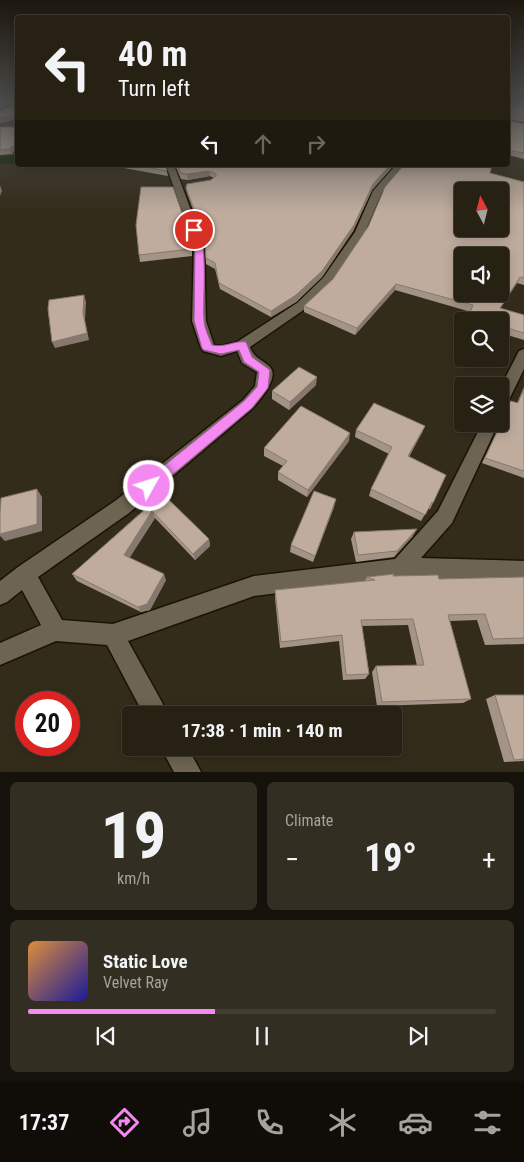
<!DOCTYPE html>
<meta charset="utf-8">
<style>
:root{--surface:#272114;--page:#332e22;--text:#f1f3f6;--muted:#a4a3a0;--line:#433e34;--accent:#f489f1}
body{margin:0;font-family:"Roboto Condensed",sans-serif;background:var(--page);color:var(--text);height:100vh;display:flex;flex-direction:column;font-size:19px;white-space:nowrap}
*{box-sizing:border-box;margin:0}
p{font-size:16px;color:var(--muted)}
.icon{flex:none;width:28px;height:28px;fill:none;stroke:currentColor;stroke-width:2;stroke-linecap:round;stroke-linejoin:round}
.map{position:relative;height:772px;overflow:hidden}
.sheet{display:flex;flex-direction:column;gap:10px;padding:10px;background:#15120b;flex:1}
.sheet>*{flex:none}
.guide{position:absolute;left:15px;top:15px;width:495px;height:152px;border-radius:5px;box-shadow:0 2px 12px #0003,0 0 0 1px var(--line);background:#272114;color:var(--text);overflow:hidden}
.needle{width:32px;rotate:353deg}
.controls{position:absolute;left:454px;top:182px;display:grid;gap:10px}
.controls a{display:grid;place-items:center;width:55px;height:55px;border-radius:5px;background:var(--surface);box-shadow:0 2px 12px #0003,0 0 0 1px var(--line);font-size:25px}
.speed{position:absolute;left:15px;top:691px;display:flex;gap:10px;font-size:25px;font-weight:700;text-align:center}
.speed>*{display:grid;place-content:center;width:65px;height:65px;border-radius:50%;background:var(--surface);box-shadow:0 2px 12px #0003,0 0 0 1px var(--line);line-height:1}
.speed .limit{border:8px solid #d22;background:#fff;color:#111}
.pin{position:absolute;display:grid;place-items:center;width:42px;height:42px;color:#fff;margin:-21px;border:2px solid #fff;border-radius:50%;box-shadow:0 1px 5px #0007}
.me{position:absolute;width:55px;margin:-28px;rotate:51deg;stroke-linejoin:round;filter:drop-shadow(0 0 4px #0008)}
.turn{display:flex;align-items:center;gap:18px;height:105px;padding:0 20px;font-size:22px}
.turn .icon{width:65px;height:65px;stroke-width:2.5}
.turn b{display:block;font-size:35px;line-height:42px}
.lanes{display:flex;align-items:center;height:48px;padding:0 20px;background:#0003;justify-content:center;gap:25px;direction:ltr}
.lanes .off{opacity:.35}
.big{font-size:38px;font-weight:700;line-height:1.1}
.sheet .tile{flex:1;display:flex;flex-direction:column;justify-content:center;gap:8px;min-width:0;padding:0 18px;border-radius:8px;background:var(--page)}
.sheet .dial{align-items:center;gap:0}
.dial b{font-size:65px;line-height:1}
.song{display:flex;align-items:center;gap:15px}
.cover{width:60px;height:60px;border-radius:8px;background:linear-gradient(135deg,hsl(30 70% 55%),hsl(240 70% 35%))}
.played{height:5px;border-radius:2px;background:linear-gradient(90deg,var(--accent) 40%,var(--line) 40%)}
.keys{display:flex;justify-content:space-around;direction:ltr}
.heat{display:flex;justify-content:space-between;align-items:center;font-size:28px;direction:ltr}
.sheet .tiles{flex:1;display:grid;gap:10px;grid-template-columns:1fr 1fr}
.tile:last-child{grid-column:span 2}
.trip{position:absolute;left:122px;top:706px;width:280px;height:50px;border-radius:5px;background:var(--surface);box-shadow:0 2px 12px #0003,0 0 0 1px var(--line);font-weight:700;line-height:50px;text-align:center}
.dock{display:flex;height:80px;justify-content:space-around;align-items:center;background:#100d08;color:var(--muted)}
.dock .icon{width:35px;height:35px}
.dock .current{color:var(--accent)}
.dock b{font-size:22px;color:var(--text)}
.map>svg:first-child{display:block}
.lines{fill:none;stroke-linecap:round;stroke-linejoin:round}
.canal{fill:#102400;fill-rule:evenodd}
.minor-casing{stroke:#1b1405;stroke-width:3}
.minor{fill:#6d6452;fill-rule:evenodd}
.wall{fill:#a49487}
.shaded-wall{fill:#86786e}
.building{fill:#bfac9d;stroke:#86786e;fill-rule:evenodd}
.route{fill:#f489f1;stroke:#9f599d}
</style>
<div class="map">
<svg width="524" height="772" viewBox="0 0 524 772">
<rect width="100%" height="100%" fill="#342c1b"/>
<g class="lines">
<path class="canal" d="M 18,155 L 18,163 L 0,164 L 0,156 Z"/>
<g class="minor-casing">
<path id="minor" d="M 166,165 L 174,165 L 204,245 L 206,321 L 214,345 L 221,346 L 237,342 L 297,303 L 323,278 L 355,232 L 373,191 L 396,165 L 405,165 L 382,192 L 365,232 L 331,284 L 305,309 L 250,347 C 254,358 260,358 269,366 C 281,376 260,400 253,408 L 129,513 L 38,577 L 62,620 L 113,624 L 254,576 L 395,559 L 438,511 L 482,424 L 498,424 L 452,523 L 421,558 L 524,561 L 524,581 L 400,578 L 254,596 L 128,641 L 169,715 L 144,715 L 107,645 L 56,641 L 0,665 L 0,643 L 41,625 L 22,590 L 7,602 L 0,605 L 0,581 L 18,567 L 115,501 L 243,400 L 255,386 L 257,372 L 242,363 L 237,351 L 221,356 L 203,351 L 201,348 L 192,321 L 194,245 Z
M 524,349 L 524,369 L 505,408 L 500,410 L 500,388 L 519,351 Z
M 161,748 L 188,748 L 201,772 L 174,772 Z"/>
</g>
<use href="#minor" class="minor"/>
</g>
<path class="wall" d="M 508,104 L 524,104 L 524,122 L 508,119 L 508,120 L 524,124 L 524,159 L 508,155 Z
M 0,127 L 18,127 L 18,151 L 14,151 L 12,154 L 0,155 Z
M 107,165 L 165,165 L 168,176 Z
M 175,165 L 394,165 L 372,190 L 353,231 L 322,277 L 296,302 L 271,317 L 220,289 L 215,269 L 206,264 L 205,243 L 187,193 L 186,188 L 211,180 L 214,178 L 210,176 L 188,180 L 181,179 Z
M 490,173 L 524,182 L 524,285 L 517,283 L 500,309 L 524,315 L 524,340 L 500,333 L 500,321 L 466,321 L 471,312 L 395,290 L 355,335 L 304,312 L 304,306 L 333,279 L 368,227 Z
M 192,245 L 192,256 L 140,262 L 139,255 Z
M 316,385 L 289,410 L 272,399 L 272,391 Z
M 524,387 L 524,478 L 482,463 L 500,425 L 499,424 L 500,424 L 500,416 L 502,411 L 506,405 L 517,403 Z
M 425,426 L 409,457 L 433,503 L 430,509 L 428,509 L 421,521 L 369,496 L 371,489 L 389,454 L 355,437 L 356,430 Z
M 349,441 L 307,497 L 278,480 L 278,472 L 283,466 L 264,456 L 264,448 Z
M 147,506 L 209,539 L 210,546 L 195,560 L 155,518 L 129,558 L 166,580 L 150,610 L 141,612 L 77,581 L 72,574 L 147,507 Z
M 334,507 L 313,562 L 290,552 L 291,545 Z
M 354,532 L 413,536 L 394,557 L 356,562 L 351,539 Z
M 393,576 L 439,579 L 524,577 L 524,644 L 485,645 L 477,620 L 450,621 L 471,699 L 463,703 L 377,706 L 372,672 L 376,666 L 417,666 L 408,625 L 362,626 L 369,674 L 365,679 L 343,680 L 339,641 L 280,648 L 275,598 L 275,590 L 365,581 L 367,577 Z
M 495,695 L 524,695 L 524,761 L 504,762 L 486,699 Z"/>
<path class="shaded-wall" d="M 0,104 L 9,104 L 0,108 Z
M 18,114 L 18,119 L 0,123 L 0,118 Z
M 12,146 L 14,151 L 12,154 L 10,149 Z
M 390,165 L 394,165 L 372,190 L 353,231 L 322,277 L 296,302 L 271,317 L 271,311 L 373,184 Z
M 209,171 L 210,176 L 188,180 L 187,174 Z
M 0,185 L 2,191 L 0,196 Z
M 520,277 L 517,283 L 497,314 L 500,308 Z
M 396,284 L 395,290 L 355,335 L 357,328 Z
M 84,295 L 86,302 L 85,320 L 89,340 L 55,348 L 52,342 L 83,313 Z
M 317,377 L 316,385 L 289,410 L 290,402 Z
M 425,426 L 422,433 L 405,463 L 408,456 Z
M 350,433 L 349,441 L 307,497 L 308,490 Z
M 37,489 L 42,497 L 42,531 L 5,541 L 0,536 L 0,534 Z
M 336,499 L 334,507 L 313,562 L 315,556 Z
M 152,511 L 155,518 L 127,562 L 124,555 Z
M 417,529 L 413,536 L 394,557 L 397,551 Z
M 209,539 L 210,546 L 195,560 L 193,554 Z
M 164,574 L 166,580 L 150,610 L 141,612 L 138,607 Z"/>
<path class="building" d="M 508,104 L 524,104 L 524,116 L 510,114 L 508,120 L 524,124 L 524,153 L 508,150 Z
M 18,105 L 18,114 L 0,118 L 0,111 Z
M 0,127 L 18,127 L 18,146 L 12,146 L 10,149 L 0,150 Z
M 135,165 L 165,165 L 167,171 Z
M 177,165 L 390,165 L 373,184 L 354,225 L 322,271 L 296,295 L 271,311 L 219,283 L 215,263 L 206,258 L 205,238 L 186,188 L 187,184 L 211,180 L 216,176 L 216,174 L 209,171 L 187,174 L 181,173 Z
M 404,165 L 492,165 L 490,173 L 524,182 L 524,278 L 520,277 L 500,308 L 524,315 L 524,333 L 500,326 L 500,321 L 482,321 L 468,317 L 473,305 L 396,284 L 357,328 L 304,306 L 333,279 L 368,227 L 385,187 ZM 462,191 L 500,191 L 500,229 L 462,229 ZM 462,256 L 500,256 L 500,294 L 462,294 Z
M 141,187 L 173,187 L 191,238 L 191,249 L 139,255 L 136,225 Z
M 84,295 L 83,313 L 87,333 L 52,342 L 48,309 L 49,300 Z
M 299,367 L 317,377 L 290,402 L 272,391 Z
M 524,389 L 524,471 L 485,458 L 503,419 L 501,416 L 506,405 L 511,401 L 518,403 Z
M 374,403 L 425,426 L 408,456 L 446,475 L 433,503 L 432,502 L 425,515 L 371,489 L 392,447 L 356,430 Z
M 301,406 L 350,433 L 308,490 L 278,472 L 287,461 L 264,448 Z
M 37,489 L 37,524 L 0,534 L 0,513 L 1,498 Z
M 314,491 L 336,499 L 315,556 L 291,545 Z
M 162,493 L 209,539 L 193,554 L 152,511 L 124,555 L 164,574 L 147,604 L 138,607 L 72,574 L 148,507 L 147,506 Z
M 417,529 L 397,551 L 358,555 L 354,532 Z
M 394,574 L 393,576 L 438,575 L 439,579 L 524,577 L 524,638 L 493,639 L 485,614 L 448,615 L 471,699 L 382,702 L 376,666 L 424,665 L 413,619 L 361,620 L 369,674 L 346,675 L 342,635 L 281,642 L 275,590 L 375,580 L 367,577 Z
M 495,695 L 524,695 L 524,759 L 514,760 Z"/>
<linearGradient id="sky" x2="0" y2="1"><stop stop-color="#1d180f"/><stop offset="0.49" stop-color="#4a4b4a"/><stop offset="1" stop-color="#4a4b4a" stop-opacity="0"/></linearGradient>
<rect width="524" height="212" fill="url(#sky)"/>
<path class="route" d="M 194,228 C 210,235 202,302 204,319 C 204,328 209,337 212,345 C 225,348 235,340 246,342 L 252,357 L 270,370 L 268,388 L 252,408 L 154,490 L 149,492 L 144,490 L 142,486 L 144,482 L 244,401 L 257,387 L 259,372 L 244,362 L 239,350 L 221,354 L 204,350 L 202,348 L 194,321 L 195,245 L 190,230 Z"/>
</svg>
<div class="controls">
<a><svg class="needle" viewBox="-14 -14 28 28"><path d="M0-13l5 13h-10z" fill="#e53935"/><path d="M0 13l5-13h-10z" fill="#a4a3a0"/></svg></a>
<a><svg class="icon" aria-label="sound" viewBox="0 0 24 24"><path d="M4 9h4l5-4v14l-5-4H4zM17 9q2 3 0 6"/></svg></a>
<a><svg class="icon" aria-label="search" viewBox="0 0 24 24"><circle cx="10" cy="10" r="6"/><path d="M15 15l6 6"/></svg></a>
<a><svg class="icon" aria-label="layers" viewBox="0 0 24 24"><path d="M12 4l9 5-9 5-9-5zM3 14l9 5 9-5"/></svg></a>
</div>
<div class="speed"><div class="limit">20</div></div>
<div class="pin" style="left:194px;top:230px;background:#d93025"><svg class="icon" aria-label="arrive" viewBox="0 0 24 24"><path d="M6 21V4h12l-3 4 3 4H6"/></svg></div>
<svg class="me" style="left:149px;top:486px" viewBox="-20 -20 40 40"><circle r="17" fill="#f489f1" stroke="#fff" stroke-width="3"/><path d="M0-11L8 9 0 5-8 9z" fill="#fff"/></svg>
<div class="trip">17:38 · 1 min · 140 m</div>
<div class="guide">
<div class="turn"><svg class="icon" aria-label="left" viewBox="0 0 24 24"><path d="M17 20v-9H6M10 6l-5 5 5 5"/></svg><div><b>40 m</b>Turn left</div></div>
<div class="lanes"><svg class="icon" aria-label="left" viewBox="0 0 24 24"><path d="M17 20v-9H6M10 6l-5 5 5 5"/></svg><svg class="icon off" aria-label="ahead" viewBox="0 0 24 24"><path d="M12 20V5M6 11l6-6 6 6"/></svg><svg class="icon off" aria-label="right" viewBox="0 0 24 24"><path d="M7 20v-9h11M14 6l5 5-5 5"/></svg></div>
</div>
</div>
<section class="sheet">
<div class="tiles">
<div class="tile dial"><b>19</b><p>km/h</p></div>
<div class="tile"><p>Climate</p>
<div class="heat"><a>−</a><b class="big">19°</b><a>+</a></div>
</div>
<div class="tile">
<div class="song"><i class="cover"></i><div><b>Static Love</b><p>Velvet Ray</p></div></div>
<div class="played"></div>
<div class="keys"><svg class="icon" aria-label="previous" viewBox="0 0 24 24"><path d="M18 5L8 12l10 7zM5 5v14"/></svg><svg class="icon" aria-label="pause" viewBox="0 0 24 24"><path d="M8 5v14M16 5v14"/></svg><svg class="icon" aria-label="next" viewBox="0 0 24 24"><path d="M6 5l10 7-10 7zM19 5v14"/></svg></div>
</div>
</div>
</section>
<nav class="dock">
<b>17:37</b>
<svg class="icon current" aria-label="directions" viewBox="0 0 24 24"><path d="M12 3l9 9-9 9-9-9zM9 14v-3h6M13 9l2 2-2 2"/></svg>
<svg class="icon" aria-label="music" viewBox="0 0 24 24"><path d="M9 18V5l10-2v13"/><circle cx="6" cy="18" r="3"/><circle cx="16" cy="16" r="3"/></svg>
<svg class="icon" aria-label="phone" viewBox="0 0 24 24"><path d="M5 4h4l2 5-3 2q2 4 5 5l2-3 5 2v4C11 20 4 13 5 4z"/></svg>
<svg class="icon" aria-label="climate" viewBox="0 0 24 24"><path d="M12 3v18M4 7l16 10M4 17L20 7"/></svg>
<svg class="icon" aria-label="car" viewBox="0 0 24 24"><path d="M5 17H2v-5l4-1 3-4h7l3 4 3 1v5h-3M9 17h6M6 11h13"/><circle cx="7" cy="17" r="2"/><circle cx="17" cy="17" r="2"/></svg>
<svg class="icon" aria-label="filters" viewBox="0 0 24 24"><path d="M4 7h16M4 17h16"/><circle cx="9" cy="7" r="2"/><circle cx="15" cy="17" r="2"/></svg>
</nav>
